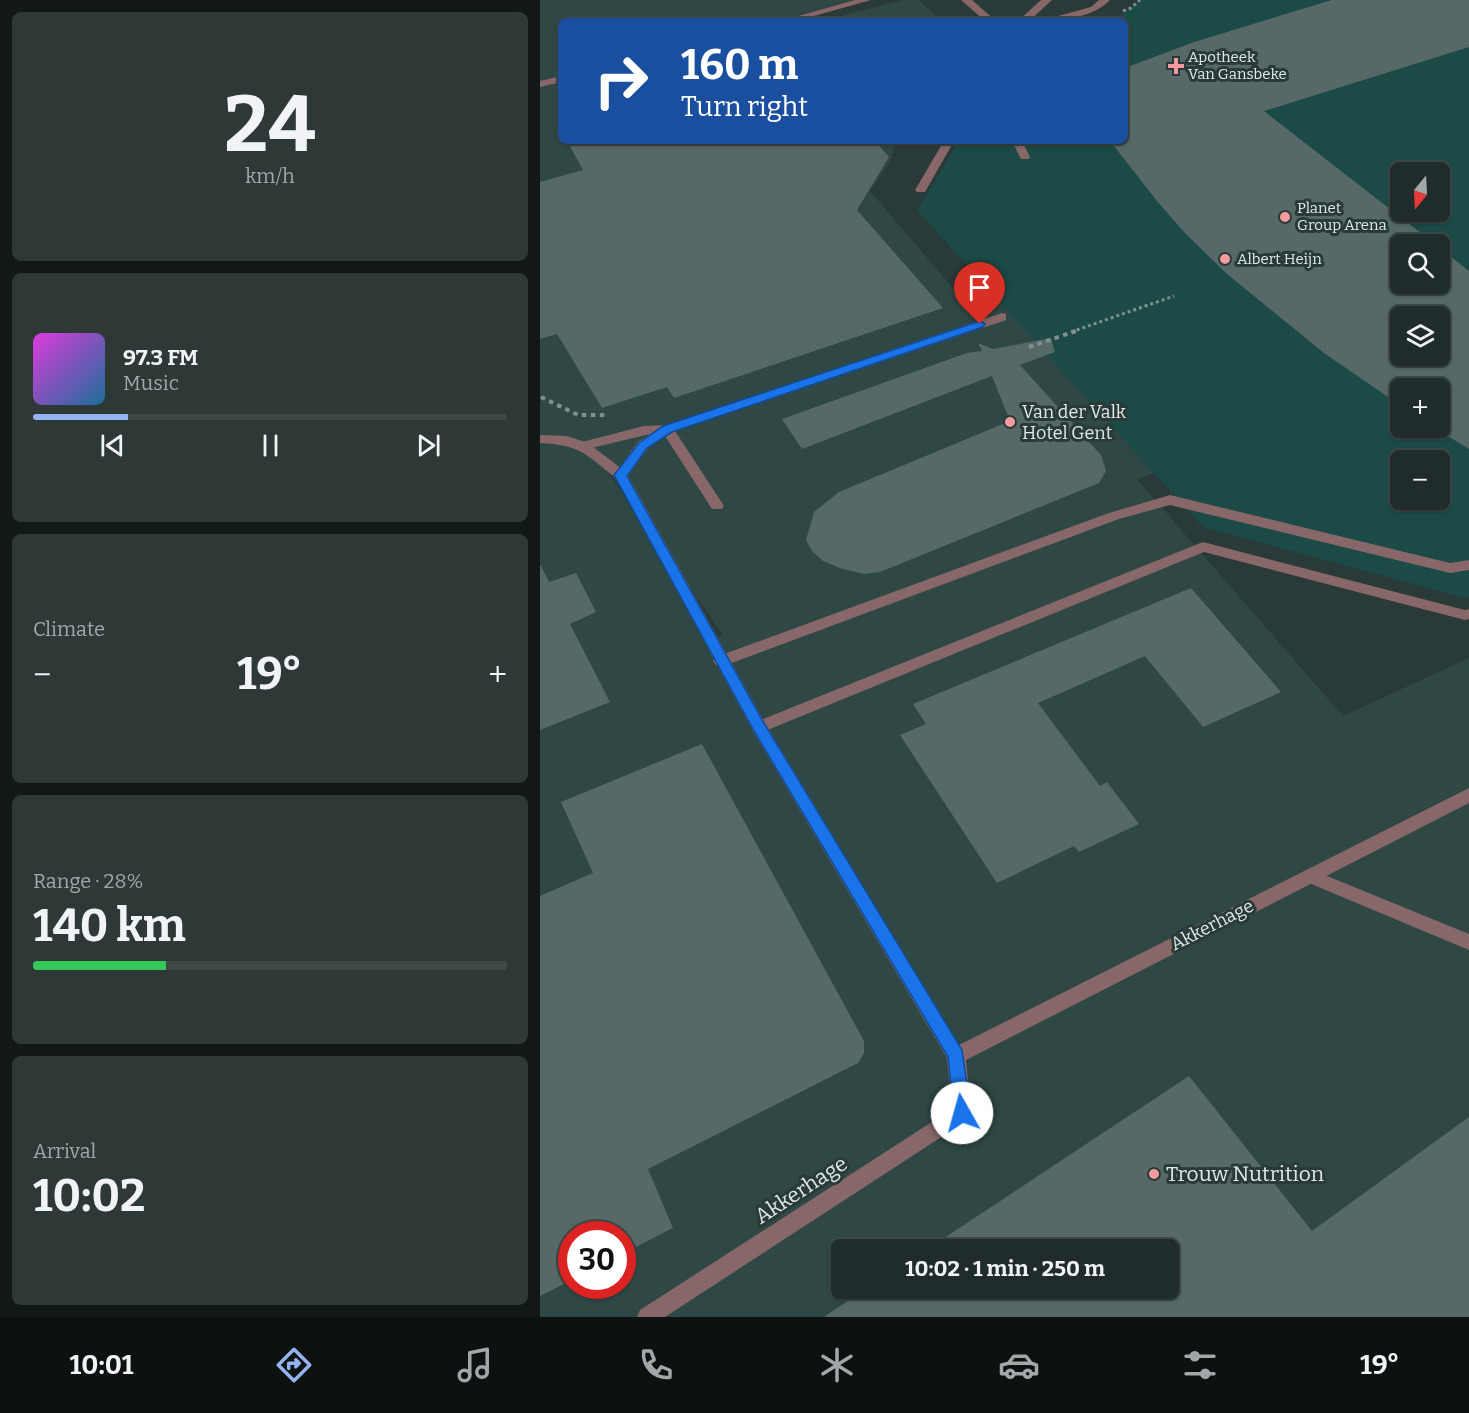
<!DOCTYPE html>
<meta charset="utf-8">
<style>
:root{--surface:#202c2b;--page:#2d3837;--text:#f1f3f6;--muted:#a2a7a9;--line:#3d4847;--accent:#95b2f1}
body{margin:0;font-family:Bitter,serif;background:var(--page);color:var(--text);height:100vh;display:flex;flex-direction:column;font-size:22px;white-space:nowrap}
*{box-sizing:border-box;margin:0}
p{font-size:20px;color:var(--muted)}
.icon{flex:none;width:33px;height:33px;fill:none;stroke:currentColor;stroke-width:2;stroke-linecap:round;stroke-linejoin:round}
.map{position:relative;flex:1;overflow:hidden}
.side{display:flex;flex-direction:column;gap:12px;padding:12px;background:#121818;width:540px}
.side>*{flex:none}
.top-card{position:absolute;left:18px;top:18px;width:570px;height:126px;border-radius:9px;box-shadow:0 2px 4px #0004,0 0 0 2px var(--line);background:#1a4fa0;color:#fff;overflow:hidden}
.needle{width:39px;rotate:198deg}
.controls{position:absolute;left:850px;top:162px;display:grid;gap:12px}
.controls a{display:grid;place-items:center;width:60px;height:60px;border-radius:9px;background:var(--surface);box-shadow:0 2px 4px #0004,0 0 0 2px var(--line);font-size:30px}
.speed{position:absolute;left:18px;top:1221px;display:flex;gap:12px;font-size:30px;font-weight:700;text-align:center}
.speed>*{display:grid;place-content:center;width:78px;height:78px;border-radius:50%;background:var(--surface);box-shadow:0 2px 4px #0004,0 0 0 2px var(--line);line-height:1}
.speed .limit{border:9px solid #d22;background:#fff;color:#111}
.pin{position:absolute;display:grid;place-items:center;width:51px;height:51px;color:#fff;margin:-62px -26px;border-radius:50% 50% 50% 0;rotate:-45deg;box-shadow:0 0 6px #0007}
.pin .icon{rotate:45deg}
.me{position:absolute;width:66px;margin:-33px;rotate:353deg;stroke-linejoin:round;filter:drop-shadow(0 0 4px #0008)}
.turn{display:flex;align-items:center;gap:21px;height:126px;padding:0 24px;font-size:27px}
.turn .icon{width:78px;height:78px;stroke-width:2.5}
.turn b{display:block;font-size:42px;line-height:51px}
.big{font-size:45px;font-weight:700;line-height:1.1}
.side .card{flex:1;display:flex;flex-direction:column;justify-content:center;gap:9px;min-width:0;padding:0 21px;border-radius:9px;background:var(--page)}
.side .dial{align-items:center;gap:0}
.dial b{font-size:78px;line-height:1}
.song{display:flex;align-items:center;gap:18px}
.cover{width:72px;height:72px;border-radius:9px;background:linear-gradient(135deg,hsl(300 70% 55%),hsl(200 70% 35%))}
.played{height:6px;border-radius:3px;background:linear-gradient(90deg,var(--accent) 20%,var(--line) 20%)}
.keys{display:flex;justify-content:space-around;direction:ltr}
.heat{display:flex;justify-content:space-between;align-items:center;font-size:33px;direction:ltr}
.charge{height:9px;border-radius:4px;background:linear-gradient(90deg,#34c759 28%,var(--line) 0)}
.trip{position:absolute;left:291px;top:1239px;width:348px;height:60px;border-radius:9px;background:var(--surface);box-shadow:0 2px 4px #0004,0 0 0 2px var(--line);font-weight:700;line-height:60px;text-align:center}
.menu{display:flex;height:96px;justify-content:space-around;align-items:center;background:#0d1211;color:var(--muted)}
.menu .icon{width:42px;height:42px}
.menu .current{color:var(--accent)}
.menu b{font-size:27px;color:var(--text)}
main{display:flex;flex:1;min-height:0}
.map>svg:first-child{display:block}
.built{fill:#2f4846;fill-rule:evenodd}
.green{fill:#1c4a46;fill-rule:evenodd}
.building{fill:#576967;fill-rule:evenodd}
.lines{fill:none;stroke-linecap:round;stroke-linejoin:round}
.path-far1{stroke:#828f8e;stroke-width:3;stroke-dasharray:3 3;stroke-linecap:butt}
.path{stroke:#828f8e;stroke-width:4;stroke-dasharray:4.5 4.5;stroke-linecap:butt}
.service{fill:#876768;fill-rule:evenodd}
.minor{fill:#876768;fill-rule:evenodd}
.tertiary{fill:#876768;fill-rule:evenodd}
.route{fill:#1a73e8;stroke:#114b97;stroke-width:1.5}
.poi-dot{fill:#f49b9f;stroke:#2a3a39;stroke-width:2}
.labels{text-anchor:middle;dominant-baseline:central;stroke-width:6;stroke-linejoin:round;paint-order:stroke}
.far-poi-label{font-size:15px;fill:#dfe8e7;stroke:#2a3a39;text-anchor:start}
.poi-label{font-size:18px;fill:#dfe8e7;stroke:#2a3a39;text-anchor:start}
.street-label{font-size:18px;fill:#dfe8e7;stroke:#2a3a39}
.near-poi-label{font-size:21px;fill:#dfe8e7;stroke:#2a3a39;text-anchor:start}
.near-street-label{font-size:21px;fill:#dfe8e7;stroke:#2a3a39}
</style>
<main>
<section class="side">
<div class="card dial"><b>24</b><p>km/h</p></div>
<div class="card">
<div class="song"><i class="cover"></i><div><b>97.3 FM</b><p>Music</p></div></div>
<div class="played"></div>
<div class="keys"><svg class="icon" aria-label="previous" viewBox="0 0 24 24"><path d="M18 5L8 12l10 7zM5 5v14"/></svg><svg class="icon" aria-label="pause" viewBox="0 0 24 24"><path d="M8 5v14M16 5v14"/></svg><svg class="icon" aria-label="next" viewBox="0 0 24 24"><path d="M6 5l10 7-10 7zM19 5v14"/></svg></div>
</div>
<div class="card"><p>Climate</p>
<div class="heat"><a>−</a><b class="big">19°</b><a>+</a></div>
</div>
<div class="card"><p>Range · 28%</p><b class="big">140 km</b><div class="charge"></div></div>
<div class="card"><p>Arrival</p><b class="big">10:02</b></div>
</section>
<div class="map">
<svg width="929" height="1317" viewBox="0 0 929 1317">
<rect width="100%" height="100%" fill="#2a3a39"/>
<path class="built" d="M 0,0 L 316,0 L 235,21 L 21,21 L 21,141 L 356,141 L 350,162 L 330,191 L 429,307 L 485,288 L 655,458 L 597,479 L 803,716 L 929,658 L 929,1317 L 0,1317 ZM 56,452 L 183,635 L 183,636 L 174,638 ZM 32,1234 L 82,1234 L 82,1286 L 32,1286 ZM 302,1250 L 628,1250 L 628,1288 L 302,1288 Z
M 362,0 L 379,0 L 401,21 L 281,21 Z"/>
<path class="green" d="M 598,0 L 929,0 L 929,597 L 925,598 L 663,527 L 377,210 L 419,141 L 585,141 L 585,21 L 575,21 ZM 861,172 L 900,172 L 900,212 L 861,212 ZM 861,244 L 900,244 L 900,284 L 861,284 ZM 861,316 L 900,316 L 900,356 L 861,356 ZM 861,388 L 900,388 L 900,428 L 861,428 ZM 861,460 L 900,460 L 900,500 L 861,500 Z"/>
<path class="building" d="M 792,0 L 929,0 L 929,47 L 724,111 L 895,244 L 861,244 L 861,284 L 900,284 L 900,248 L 929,271 L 929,449 L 895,428 L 900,428 L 900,388 L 861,388 L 861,406 L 784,353 L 687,274 L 644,232 L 617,201 L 570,141 L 585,141 L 585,68 L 654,42 ZM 861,316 L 900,316 L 900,356 L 861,356 Z
M 27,141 L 335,141 L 349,157 L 317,210 L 403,308 L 134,398 L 127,387 L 62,408 L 17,334 L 0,339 L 0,182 L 43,170 Z
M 511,338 L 515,352 L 480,365 L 561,455 L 566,471 L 559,483 L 340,572 L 324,574 L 300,568 L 283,561 L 272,551 L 266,540 L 274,512 L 299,492 L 470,421 L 452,376 L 262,449 L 242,419 L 427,353 L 442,351 L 438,343 L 453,349 Z
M 0,564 L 9,582 L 36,573 L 56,612 L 30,624 L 70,702 L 0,730 Z
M 651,588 L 741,692 L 663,727 L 605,656 L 498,703 L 560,786 L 567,782 L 599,824 L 539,852 L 534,846 L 457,883 L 360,735 L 386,724 L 373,704 Z
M 162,744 L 324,1041 L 324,1053 L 318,1063 L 108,1169 L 133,1228 L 82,1254 L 82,1234 L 32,1234 L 32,1280 L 0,1296 L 0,896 L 53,873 L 21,802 Z
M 649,1076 L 772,1231 L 929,1117 L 929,1317 L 284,1317 L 327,1288 L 628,1288 L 628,1250 L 386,1250 Z"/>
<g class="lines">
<path class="path-far1" d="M 583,11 L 591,8 L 600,0
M 531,332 L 634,296"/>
<path class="path" d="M 489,347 L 536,331
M 1,397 L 38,415 L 65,415"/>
<path class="service" d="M 501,0 L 512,0 L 489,21 L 478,21 Z
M 559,0 L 570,0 C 554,17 523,21 500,21 L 551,7 Z
M 404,141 L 414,141 L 385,192 L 377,192 L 375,190 Z
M 472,141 L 482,141 L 490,157 L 489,159 L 481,159 Z
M 462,313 L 466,314 L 466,320 L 135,431 L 184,506 L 182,509 L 172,509 L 125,436 L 108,448 L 86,478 L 81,480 L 74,475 L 76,472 L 98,442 L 110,434 L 43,450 L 36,446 L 38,443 L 104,426 L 126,425 Z
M 630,495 L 910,563 L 929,560 L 929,570 L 910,573 L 630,505 L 579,519 L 186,665 L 176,665 L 173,661 L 176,657 L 569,513 Z
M 663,542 L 925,610 L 929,609 L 929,619 L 925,620 L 664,552 L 225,731 L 213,731 L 211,727 L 213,723 Z
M 770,869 L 929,934 L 929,950 L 764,881 L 762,876 L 764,871 Z"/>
<path class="minor" d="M 421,0 L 432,0 L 456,21 L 445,21 Z
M 0,435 L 27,436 L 48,443 L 86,472 L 225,723 L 419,1045 L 929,788 L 929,803 L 426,1060 L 431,1113 L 429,1119 L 125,1317 L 97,1317 L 100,1310 L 412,1109 L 407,1058 L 213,731 L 76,478 C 45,454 41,445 0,443 Z"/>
<path class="tertiary" d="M 315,0 L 331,0 L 256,21 L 240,21 Z
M 21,76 L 21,82 L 0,87 L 0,81 Z"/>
</g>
<path class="route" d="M 440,321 L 445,324 L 443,327 L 132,432 L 107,448 L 87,476 L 224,723 L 422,1050 L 431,1113 L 428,1118 L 422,1121 L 416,1118 L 414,1113 L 408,1057 L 214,731 L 74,475 L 99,443 L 123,426 Z"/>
<g class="poi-dot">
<path d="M633 57h6v6h6v6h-6v6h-6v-6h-6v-6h6z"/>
<circle cx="745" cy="217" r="6"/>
<circle cx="685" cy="259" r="6"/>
<circle cx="470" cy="422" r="6"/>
<circle cx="614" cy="1174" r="6"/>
</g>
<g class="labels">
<g class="far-poi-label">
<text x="648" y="57">Apotheek<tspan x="648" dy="17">Van Gansbeke</tspan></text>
<text x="757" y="208">Planet<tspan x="757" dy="17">Group Arena</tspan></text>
<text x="697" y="259">Albert Heijn</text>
</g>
<g class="poi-label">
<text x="482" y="412">Van der Valk<tspan x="482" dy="21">Hotel Gent</tspan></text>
</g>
<g class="street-label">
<text transform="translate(672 925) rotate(-27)">Akkerhage</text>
</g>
<g class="near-poi-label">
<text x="626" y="1174">Trouw Nutrition</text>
</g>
<g class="near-street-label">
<text transform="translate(261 1190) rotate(-33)">Akkerhage</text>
</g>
</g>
</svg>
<div class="controls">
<a><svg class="needle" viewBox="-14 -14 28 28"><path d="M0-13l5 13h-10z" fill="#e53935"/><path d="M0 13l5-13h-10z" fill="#a2a7a9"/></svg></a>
<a><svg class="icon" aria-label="search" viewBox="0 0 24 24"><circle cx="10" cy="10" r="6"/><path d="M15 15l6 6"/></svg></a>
<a><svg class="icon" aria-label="layers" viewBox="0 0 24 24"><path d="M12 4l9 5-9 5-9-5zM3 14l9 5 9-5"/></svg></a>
<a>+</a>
<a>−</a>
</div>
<div class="speed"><div class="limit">30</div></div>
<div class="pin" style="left:440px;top:324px;background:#d93025"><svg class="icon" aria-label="arrive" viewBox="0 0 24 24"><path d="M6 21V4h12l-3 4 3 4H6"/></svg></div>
<svg class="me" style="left:422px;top:1113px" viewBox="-20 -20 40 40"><circle r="19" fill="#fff"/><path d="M0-13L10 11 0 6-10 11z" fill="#1a73e8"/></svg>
<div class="trip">10:02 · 1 min · 250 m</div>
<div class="top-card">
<div class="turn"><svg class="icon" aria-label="right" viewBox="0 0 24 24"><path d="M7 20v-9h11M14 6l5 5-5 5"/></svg><div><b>160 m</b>Turn right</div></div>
</div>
</div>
</main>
<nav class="menu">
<b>10:01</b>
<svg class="icon current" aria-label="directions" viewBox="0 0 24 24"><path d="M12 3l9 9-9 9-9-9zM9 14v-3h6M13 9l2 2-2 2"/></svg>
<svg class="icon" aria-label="music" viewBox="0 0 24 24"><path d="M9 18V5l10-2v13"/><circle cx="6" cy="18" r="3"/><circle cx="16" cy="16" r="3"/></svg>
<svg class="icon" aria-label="phone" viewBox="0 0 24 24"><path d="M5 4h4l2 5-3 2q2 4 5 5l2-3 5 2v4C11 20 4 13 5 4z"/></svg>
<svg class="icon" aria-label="climate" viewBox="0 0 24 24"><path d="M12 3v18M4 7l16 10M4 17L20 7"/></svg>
<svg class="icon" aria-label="car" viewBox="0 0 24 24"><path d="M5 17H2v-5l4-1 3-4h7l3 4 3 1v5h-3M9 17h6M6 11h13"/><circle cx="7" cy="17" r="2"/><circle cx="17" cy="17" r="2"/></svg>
<svg class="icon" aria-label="filters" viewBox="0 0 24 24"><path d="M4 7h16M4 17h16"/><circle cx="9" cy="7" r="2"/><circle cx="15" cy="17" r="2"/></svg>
<b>19°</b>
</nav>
